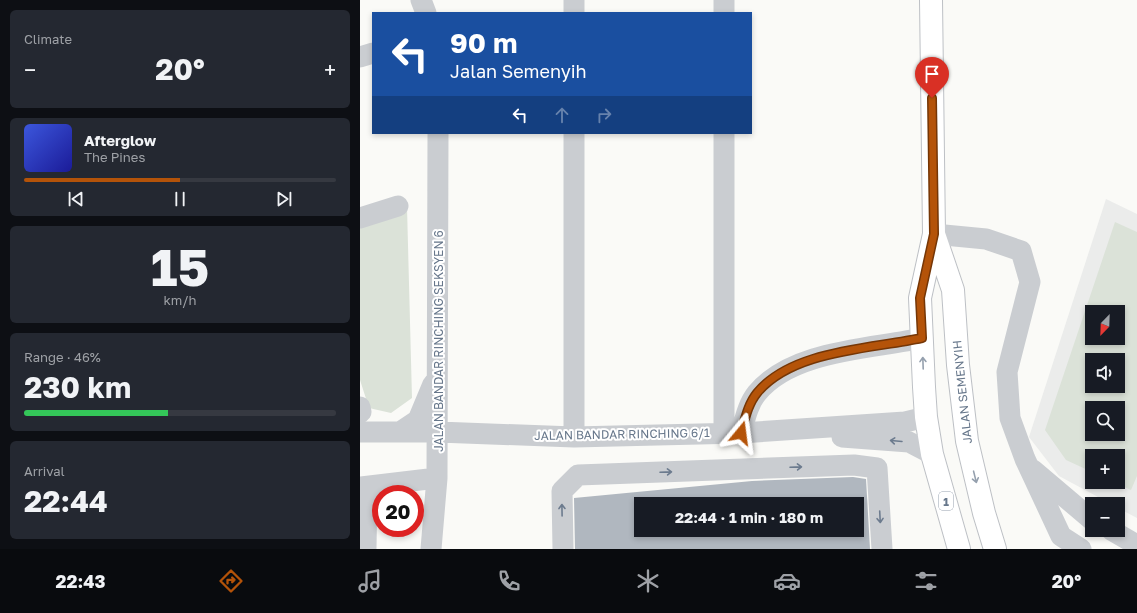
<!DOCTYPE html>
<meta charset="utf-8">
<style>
:root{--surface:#171b24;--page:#242831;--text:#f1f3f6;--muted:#9ea1a6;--line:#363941;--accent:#b45309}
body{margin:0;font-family:"Golos Text",sans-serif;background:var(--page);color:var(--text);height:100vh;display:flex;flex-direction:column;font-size:15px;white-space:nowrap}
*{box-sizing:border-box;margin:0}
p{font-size:13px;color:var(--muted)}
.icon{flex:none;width:22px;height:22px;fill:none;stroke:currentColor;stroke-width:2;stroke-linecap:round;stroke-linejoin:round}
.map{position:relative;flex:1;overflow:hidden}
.sheet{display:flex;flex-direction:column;gap:10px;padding:10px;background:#0d0f14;width:360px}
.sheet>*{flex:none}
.banner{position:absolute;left:12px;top:12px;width:380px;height:122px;border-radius:0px;box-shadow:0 2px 6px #0003;background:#1a4fa0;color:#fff;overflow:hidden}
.needle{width:26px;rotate:203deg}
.tools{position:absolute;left:725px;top:305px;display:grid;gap:8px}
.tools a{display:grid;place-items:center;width:40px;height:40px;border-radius:0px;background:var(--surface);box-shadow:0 2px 6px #0003;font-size:20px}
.speed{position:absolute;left:12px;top:485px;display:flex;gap:8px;font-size:20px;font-weight:700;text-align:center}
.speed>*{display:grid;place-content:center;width:52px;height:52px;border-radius:50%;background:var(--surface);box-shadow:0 2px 6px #0003;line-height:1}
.speed .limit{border:6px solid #d22;background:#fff;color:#111}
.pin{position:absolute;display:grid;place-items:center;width:34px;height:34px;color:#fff;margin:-41px -17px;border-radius:50% 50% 50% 0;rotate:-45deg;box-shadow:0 0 4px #0007}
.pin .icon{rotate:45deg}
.me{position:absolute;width:44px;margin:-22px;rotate:16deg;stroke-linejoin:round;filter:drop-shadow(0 0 3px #0008)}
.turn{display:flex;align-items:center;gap:14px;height:84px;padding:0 12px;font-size:18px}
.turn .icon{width:52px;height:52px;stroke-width:2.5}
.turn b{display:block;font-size:28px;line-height:34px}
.lanes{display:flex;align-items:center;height:38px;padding:0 12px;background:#0003;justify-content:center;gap:20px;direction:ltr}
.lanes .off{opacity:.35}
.big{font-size:30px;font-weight:700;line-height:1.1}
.sheet .tile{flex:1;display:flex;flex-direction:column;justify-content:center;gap:6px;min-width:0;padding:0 14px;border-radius:6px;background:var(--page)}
.sheet .dial{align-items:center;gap:0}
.dial b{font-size:52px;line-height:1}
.song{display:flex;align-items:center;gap:12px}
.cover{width:48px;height:48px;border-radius:6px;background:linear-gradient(135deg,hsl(230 70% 55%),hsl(240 70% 35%))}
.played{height:4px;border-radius:2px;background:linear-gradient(90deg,var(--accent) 50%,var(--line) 50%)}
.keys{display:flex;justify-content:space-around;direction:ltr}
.heat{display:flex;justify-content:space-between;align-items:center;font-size:22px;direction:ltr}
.charge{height:6px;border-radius:3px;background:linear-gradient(90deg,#34c759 46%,var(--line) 0)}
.trip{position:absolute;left:274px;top:497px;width:230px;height:40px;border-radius:0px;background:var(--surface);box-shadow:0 2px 6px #0003;font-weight:700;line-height:40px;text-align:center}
.dock{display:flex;height:64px;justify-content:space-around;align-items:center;background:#090b0e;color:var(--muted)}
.dock .icon{width:28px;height:28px}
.dock .current{color:var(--accent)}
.dock b{font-size:18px;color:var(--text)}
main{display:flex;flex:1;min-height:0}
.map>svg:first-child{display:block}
.built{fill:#ebeceb;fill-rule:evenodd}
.green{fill:#dbe2d8;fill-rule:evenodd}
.building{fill:#b0b7bf;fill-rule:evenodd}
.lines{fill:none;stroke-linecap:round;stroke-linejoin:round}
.major-casing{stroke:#bdc0c5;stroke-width:24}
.minor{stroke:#cacdd1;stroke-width:21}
.major{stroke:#fff;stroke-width:22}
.oneway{stroke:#95a0ae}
.oneway2{stroke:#6c7b8e}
.route-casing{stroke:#753606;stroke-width:10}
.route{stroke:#b45309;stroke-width:7}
.labels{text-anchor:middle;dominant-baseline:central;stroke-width:4;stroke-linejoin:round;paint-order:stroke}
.shield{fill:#fff;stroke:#95a0ae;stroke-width:1}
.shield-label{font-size:11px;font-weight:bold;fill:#67778b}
.street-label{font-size:12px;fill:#67778b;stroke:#fff}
</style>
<main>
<section class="sheet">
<div class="tile"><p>Climate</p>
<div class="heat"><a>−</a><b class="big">20°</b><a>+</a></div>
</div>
<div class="tile">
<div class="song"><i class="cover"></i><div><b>Afterglow</b><p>The Pines</p></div></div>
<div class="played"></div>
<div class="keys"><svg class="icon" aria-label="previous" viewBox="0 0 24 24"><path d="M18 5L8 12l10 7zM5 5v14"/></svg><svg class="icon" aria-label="pause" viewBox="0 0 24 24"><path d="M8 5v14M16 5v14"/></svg><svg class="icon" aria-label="next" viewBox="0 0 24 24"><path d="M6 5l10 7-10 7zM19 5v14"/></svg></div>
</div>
<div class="tile dial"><b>15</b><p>km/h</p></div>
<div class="tile"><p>Range · 46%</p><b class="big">230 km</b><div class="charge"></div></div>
<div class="tile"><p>Arrival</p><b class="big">22:44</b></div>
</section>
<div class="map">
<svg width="777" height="549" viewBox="0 0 777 549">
<rect width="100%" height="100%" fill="#fafaf7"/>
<path class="built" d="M 746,199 L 777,214 L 777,518 L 758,508 L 758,504 L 751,504 L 699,476 L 669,437 ZM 732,312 L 758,312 L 758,338 L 732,338 ZM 732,360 L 758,360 L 758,386 L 732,386 ZM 732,408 L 758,408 L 758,434 L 732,434 ZM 732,456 L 758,456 L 758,482 L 732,482 Z"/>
<path class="green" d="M 47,207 L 52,398 L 31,413 L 9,408 L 0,380 L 0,222 Z
M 755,222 L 777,232 L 777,476 L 771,490 L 753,482 L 758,482 L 758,456 L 732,456 L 732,472 L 706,460 L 685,430 ZM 732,312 L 758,312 L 758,338 L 732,338 ZM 732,360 L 758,360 L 758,386 L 732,386 ZM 732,408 L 758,408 L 758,434 L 732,434 Z"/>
<path class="building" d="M 493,477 L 506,479 L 510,549 L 215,549 L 214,498 L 392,481 ZM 281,504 L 497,504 L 497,530 L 281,530 Z"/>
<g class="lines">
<g class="major-casing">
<path id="major" d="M 571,0 L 574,234 L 560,298 L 564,387 L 566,417 L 572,454 L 599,549
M 574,234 L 593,290 L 598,365 L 607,441 L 624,513 L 635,549"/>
</g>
<path class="minor" d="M 61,0 L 66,13
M 214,13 L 214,0
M 364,13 L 364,0
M 0,57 L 13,53
M 0,218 L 38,206
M 574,234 L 626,239 L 661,251 L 670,282 L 647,372 L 650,418 L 665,459 L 701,536 L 721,549
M 0,407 L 1,412
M 0,432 L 78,432 L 214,437 L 381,433 L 545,422 L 566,417
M 40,432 L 58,420 L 73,384
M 364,432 L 364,133
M 381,433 C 385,419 388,404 397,393 C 432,350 511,349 562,338
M 214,437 L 214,133
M 482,437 L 549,442 L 572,454
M 673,470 L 732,520
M 0,487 L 77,478
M 751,530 L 777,545
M 6,549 L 7,487
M 71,549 L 77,478 L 78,133
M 203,549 L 202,491 L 218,475 L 494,465 L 517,468 L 522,549"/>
<use href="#major" class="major"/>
</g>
<defs><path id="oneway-shaft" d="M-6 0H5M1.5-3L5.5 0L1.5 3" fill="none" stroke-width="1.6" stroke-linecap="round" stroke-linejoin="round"/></defs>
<g class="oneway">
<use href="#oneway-shaft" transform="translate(563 363) rotate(-92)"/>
<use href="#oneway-shaft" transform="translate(615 477) rotate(76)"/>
</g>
<g class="oneway2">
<use href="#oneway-shaft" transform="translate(536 441) rotate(-175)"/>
<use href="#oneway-shaft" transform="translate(436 467) rotate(-2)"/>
<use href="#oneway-shaft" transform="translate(306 472) rotate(-2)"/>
<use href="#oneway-shaft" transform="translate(202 510) rotate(-91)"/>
<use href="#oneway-shaft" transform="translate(520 517) rotate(87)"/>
</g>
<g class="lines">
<g class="route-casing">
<path id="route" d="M 381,433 C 385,419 388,404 397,393 C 432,350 511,349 562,338 L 560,298 L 574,234 L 572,98"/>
</g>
<use href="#route" class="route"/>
</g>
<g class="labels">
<rect class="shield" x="579" y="492" width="14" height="18" rx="3"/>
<g class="shield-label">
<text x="586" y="501">1</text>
</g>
<g class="street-label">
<text transform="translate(78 341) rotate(-90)">JALAN BANDAR RINCHING SEKSYEN 6</text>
<text transform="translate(602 392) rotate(-96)">JALAN SEMENYIH</text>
<text transform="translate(262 434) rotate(-1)">JALAN BANDAR RINCHING 6/1</text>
</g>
</g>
</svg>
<div class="tools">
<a><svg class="needle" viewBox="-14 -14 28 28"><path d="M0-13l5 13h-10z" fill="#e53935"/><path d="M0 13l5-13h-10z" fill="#9ea1a6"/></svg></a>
<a><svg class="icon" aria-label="sound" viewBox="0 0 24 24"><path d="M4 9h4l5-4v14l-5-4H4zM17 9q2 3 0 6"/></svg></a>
<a><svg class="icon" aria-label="search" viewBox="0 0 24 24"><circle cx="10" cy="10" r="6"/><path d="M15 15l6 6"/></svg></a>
<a>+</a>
<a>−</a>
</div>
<div class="speed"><div class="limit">20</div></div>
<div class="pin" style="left:572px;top:98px;background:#d93025"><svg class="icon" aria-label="arrive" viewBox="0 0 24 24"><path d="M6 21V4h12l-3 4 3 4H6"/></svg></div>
<svg class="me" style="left:381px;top:433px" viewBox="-20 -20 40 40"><path d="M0-17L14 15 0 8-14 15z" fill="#b45309" stroke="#fff" stroke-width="4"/></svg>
<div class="trip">22:44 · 1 min · 180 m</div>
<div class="banner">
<div class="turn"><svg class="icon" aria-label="left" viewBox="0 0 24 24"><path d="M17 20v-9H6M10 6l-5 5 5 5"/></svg><div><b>90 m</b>Jalan Semenyih</div></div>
<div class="lanes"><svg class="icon" aria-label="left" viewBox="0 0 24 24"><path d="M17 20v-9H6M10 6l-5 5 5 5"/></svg><svg class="icon off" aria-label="ahead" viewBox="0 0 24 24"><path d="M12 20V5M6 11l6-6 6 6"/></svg><svg class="icon off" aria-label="right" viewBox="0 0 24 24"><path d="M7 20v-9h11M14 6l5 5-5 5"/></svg></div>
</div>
</div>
</main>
<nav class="dock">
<b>22:43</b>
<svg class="icon current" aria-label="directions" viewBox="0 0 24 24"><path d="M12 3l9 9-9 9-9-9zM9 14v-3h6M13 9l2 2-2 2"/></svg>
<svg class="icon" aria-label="music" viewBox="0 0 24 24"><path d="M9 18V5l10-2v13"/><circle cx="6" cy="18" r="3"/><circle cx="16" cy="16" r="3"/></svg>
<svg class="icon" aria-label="phone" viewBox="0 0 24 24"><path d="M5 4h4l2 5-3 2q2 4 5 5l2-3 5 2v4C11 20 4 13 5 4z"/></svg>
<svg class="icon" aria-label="climate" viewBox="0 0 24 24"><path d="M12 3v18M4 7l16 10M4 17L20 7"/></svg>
<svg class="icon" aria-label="car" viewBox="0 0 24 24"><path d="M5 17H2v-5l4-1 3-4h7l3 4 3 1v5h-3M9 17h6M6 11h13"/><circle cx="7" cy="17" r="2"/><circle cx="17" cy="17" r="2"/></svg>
<svg class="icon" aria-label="filters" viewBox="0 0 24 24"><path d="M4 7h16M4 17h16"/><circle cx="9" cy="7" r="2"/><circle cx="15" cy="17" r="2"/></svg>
<b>20°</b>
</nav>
